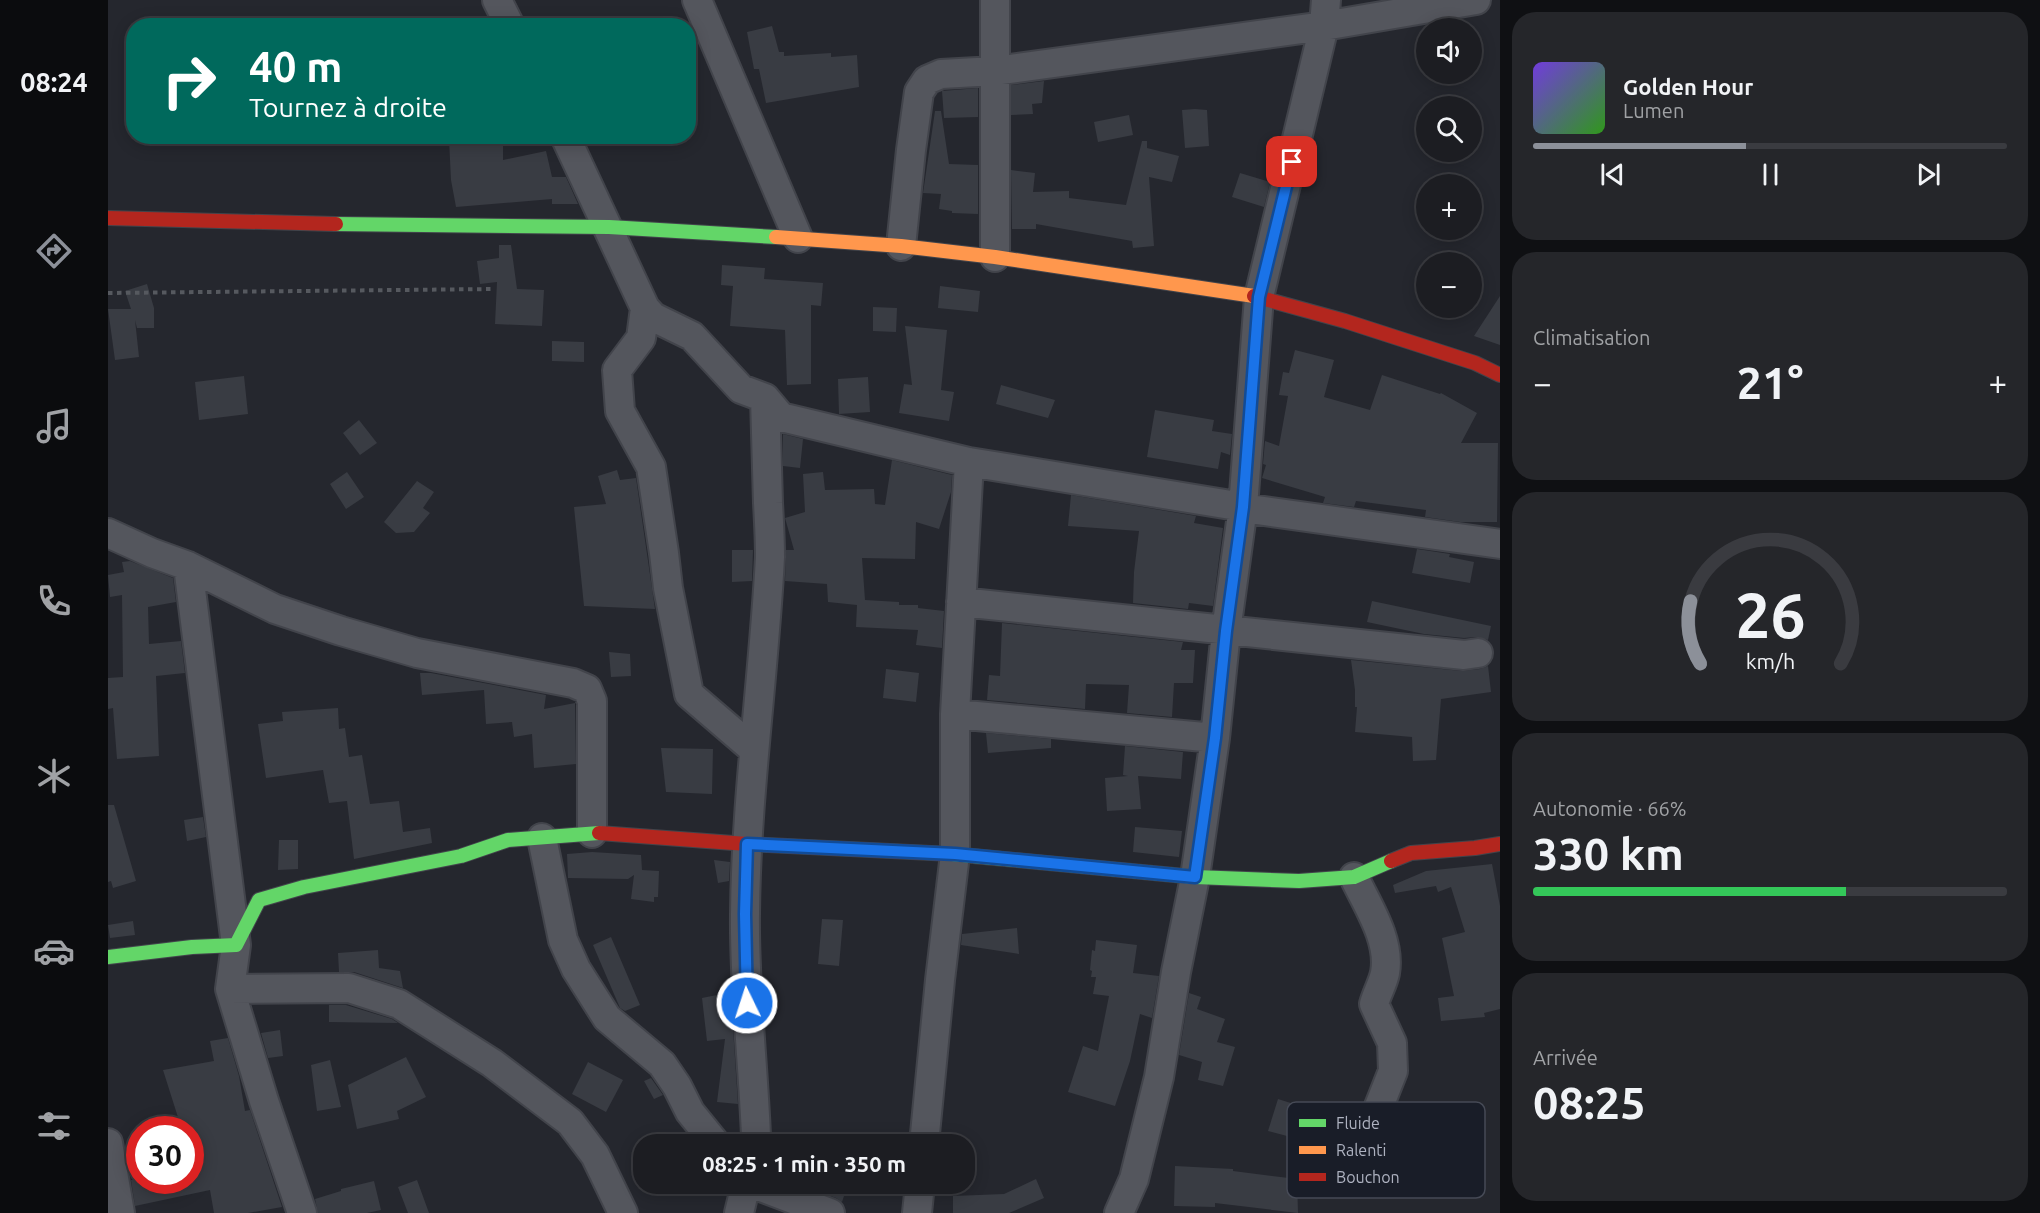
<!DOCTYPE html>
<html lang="fr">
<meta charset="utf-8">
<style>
:root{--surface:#1c1d22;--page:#25262a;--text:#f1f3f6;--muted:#a0a2a5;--line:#3a3b40;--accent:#8c9099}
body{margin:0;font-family:Ubuntu,sans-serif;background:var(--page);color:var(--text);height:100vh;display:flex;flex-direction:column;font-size:22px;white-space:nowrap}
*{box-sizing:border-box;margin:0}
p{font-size:20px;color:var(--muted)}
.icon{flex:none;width:33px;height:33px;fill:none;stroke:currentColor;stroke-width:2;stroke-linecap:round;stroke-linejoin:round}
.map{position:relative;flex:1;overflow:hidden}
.drawer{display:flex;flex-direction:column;gap:12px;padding:12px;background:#0f1013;width:540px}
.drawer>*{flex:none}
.hud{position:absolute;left:18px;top:18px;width:570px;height:126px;border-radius:24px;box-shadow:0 3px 15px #0003,0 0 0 2px var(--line);background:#00695c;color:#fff;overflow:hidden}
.controls{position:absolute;left:1308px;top:18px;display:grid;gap:12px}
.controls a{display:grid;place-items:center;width:66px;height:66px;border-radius:50%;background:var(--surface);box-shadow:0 3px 15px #0003,0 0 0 2px var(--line);font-size:30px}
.speed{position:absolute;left:18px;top:1116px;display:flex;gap:12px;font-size:30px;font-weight:700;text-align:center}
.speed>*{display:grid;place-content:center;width:78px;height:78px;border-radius:50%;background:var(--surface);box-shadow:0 3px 15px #0003,0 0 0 2px var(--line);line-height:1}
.speed .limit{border:9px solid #d22;background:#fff;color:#111}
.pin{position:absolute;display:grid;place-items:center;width:51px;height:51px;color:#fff;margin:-26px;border-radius:12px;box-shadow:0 3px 9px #0006}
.me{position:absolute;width:66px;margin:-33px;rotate:356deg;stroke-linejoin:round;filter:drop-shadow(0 0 4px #0008)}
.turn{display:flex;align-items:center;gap:21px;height:126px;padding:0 24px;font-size:27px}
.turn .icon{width:78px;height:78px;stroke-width:2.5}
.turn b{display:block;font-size:42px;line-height:51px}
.big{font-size:45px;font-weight:600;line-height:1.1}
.drawer .tile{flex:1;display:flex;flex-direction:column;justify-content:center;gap:9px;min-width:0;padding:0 21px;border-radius:24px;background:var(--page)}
.drawer .dial{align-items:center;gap:0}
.dial svg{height:156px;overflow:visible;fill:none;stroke:var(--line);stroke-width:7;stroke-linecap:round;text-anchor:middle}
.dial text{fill:var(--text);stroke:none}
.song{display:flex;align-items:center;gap:18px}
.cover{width:72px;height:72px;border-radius:9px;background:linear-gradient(135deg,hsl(260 70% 55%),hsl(110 70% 35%))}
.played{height:6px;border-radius:3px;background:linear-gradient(90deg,var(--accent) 45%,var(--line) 45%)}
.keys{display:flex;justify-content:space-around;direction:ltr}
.heat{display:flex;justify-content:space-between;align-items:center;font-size:33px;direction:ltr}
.charge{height:9px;border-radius:4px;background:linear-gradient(90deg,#34c759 66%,var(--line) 0)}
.trip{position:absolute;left:525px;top:1134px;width:342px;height:60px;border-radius:24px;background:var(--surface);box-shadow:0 3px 15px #0003,0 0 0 2px var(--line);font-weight:600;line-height:60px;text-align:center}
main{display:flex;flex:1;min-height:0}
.tab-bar{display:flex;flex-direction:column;width:108px;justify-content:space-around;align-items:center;background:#0b0c0e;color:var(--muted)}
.tab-bar .icon{width:42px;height:42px}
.tab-bar .current{color:var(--accent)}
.tab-bar b{font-size:27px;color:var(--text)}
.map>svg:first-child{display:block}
.building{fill:#393c43}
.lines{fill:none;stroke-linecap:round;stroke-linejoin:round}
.street-casing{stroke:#42444b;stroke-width:32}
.fast-casing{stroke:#42444b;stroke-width:16}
.slow-casing{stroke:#42444b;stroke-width:16}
.jam-casing{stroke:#42444b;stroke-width:16}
.path{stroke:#56595f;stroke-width:4;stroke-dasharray:4.5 4.5;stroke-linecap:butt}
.street{stroke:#54565d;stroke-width:28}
.fast{stroke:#63d668;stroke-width:14}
.slow{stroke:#ff974d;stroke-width:14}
.jam{stroke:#b3261e;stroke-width:14}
.route-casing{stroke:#114b97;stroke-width:15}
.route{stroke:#1a73e8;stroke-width:10}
.key{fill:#191d28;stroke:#464a56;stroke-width:1.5}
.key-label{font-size:16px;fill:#aeb2c0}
</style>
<main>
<nav class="tab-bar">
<b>08:24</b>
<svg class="icon current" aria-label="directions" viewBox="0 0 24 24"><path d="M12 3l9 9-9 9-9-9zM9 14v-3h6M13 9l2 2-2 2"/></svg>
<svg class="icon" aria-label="music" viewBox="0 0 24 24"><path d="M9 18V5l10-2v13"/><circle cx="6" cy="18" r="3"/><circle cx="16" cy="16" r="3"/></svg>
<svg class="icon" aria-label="phone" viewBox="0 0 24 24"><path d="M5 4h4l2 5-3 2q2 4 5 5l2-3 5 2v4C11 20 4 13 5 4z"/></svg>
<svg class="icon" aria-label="climate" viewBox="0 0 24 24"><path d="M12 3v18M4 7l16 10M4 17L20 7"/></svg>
<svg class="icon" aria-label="car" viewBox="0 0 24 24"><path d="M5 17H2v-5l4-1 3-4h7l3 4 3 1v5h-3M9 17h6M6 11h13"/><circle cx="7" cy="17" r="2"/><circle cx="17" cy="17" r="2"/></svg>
<svg class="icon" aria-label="filters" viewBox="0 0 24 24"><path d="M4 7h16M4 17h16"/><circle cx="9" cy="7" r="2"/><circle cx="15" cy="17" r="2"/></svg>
</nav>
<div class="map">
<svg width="1392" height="1213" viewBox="0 0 1392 1213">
<rect width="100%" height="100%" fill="#25272e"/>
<path class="building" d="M 664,26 L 671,52 L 676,52 L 676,56 L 723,53 L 723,57 L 749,55 L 751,87 L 658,103 L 651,69 L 646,69 L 639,32 Z
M 936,81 L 934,103 L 924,104 L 925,114 L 903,115 L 903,85 Z
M 870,88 L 870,117 L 836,118 L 834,91 Z
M 1087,109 L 1099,110 L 1101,146 L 1077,148 L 1074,110 Z
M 827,111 L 833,111 L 841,164 L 870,165 L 870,214 L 844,213 L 844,211 L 831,209 L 833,194 L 815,193 Z
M 1021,115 L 1025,135 L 990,142 L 986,122 Z
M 341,139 L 395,142 L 395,160 L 438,151 L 444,177 L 458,177 L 470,204 L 444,204 L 444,199 L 348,207 L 343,180 Z
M 1034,141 L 1039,141 L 1039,148 L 1071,156 L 1064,182 L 1041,177 L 1046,246 L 1025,248 L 1024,241 L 928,224 L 928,229 L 904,229 L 903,170 L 927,173 L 925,192 L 961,191 L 961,198 L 1018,205 Z
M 1132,173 L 1162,182 L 1156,207 L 1124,197 Z
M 391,245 L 403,245 L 409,289 L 436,290 L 434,326 L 387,324 L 389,282 L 372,284 L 369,261 L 391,258 Z
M 614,265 L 657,268 L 656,279 L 715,283 L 713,306 L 703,305 L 703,384 L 679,385 L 677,330 L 622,326 L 625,286 L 613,285 Z
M 39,284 L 46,308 L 46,328 L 29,328 L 27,320 L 31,357 L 7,360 L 0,309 L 23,309 L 17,291 Z
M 832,286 L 872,291 L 870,312 L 830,308 Z
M 1392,296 L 1392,345 L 1366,336 Z
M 765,307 L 789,308 L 788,332 L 765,331 Z
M 797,326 L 839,330 L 833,390 L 846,392 L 841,421 L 791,413 L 796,384 L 804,385 Z
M 444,341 L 476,342 L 476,362 L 444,361 Z
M 1187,350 L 1226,360 L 1216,397 L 1262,410 L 1274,375 L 1332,394 L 1333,393 L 1369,413 L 1353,443 L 1390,443 L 1389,522 L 1352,522 L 1317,517 L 1318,510 L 1248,501 L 1246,507 L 1215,503 L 1217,497 L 1154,478 L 1158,465 L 1155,464 L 1157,441 L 1171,446 L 1180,396 L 1171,395 L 1175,372 L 1181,373 Z
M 136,376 L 140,414 L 91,420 L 87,382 Z
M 760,377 L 762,412 L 731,414 L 730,379 Z
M 893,385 L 947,400 L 940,418 L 888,404 Z
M 1047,410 L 1106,420 L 1104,431 L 1124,434 L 1122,455 L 1113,452 L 1110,469 L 1039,457 Z
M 251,420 L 269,443 L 252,455 L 235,433 Z
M 675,434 L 695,439 L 692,468 L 675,466 Z
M 784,460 L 844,475 L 843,492 L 831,529 L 808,522 L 807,559 L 754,558 L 757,600 L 791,602 L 791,605 L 810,605 L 810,608 L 836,611 L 834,648 L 808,645 L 810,630 L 748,627 L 749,605 L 720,602 L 719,584 L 677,581 L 678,550 L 686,550 L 677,518 L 697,512 L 695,474 L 715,472 L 717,490 L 766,489 L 767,504 L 777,505 Z
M 509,470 L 512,480 L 528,478 L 547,609 L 476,606 L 466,507 L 498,504 L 490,476 Z
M 239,472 L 256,497 L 238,509 L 222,484 Z
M 309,481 L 326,492 L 315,508 L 322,513 L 306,532 L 288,533 L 276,522 Z
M 963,495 L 1088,516 L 1086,523 L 1115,528 L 1105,606 L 1081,603 L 1080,609 L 1025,603 L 1026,572 L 1031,531 L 960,526 Z
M 1309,549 L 1342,554 L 1341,557 L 1366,562 L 1362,583 L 1304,573 Z
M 624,550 L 645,550 L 644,581 L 624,582 Z
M 22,561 L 65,578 L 68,602 L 40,607 L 41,644 L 73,641 L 77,673 L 48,676 L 51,756 L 9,759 L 5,708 L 0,709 L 0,678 L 15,677 L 14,595 L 2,597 L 0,575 L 16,572 L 14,562 Z
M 1264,601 L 1383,626 L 1380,640 L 1368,637 L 1356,638 L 1316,634 L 1259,622 Z
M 894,623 L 1075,642 L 1073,650 L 1087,650 L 1085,683 L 1066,683 L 1064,717 L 1019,713 L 1021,685 L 978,684 L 977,709 L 879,700 L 881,675 L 892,676 Z
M 501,652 L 522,654 L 523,676 L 503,677 Z
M 1243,660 L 1354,671 L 1372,669 L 1380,666 L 1383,692 L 1333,699 L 1328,760 L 1305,761 L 1304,737 L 1247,732 L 1249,707 L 1247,707 L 1247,690 Z
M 778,669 L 811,673 L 808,702 L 775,698 Z
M 312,673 L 323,673 L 438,695 L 436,709 L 467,703 L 468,764 L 426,768 L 424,734 L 406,737 L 404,722 L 378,724 L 376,690 L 314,695 Z
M 230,708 L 231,729 L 237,728 L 241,757 L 254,755 L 262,804 L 291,801 L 295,832 L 322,828 L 324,843 L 246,859 L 239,801 L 221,803 L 215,770 L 158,778 L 150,724 L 175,721 L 174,712 Z
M 878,733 L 943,739 L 943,748 L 880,753 Z
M 1017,746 L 1075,752 L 1073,779 L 1030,776 L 1033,809 L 999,811 L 997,778 L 1020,776 L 1015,775 Z
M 553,748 L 605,749 L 604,794 L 558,792 Z
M 0,805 L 6,805 L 28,881 L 5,888 L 3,881 L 0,882 Z
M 95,817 L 98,837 L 79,841 L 76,820 Z
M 1027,827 L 1074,831 L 1071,857 L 1025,852 Z
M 171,840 L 190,840 L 190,869 L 170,870 Z
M 484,852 L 533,855 L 534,870 L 551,871 L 550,897 L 546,897 L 546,902 L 523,899 L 526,875 L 520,879 L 460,878 L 459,854 Z
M 606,860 L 622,862 L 621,881 L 610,883 Z
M 1384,864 L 1392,906 L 1392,1009 L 1376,1013 L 1377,1017 L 1333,1021 L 1330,998 L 1346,996 L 1334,938 L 1357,932 L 1343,887 L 1330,892 L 1328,886 L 1287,893 L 1285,885 L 1318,871 Z
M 714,919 L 735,920 L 731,966 L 710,964 Z
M 25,921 L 27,935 L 2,938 L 0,925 Z
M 909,928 L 911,954 L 853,945 L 854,934 Z
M 503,937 L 532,1005 L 517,1011 L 512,1008 L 485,945 Z
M 988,940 L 1029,945 L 1025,973 L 1051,976 L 1044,1018 L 1032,1014 L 1022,1061 L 1007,1106 L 960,1092 L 975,1046 L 990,1051 L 1001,996 L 985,994 L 988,977 L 983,977 L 984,971 L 982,970 L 984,950 L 987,951 Z
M 270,950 L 271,968 L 292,971 L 295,988 L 246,972 L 231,972 L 230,953 Z
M 619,993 L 622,1003 L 623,997 L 630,1104 L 609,1102 L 617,1039 L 599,1041 L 594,998 Z
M 1081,993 L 1093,997 L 1089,1009 L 1117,1019 L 1109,1042 L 1127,1047 L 1115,1086 L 1090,1080 L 1094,1062 L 1071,1055 Z
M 221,1005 L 238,1005 L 284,1019 L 290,1023 L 221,1022 Z
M 172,1030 L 175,1056 L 160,1058 L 153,1033 Z
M 120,1038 L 131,1076 L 137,1111 L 142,1110 L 174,1207 L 140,1213 L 106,1213 L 102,1190 L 27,1206 L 23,1180 L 82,1180 L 82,1130 L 74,1130 L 55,1070 L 106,1061 L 102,1041 Z
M 298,1057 L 318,1097 L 289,1111 L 291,1119 L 249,1129 L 240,1085 Z
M 222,1060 L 233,1107 L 209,1111 L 203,1065 Z
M 480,1062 L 515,1080 L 498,1112 L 464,1094 Z
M 543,1078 L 555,1095 L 546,1099 L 536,1081 Z
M 1170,1099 L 1189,1105 L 1179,1136 L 1160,1131 Z
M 1067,1166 L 1125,1169 L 1125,1171 L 1189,1179 L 1190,1213 L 1107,1203 L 1107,1207 L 1066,1206 Z
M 928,1179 L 936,1198 L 901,1213 L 845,1213 L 845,1196 L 896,1194 Z
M 309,1180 L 321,1213 L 300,1213 L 290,1187 Z
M 266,1181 L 273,1210 L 259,1213 L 210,1213 L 207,1199 L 233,1191 L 233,1189 Z
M 690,1184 L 740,1184 L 734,1202 L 728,1198 Z"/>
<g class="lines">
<g class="street-casing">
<path id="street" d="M 389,0 L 402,26
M 589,0 L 690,238
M 457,136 L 537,308 L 545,317 L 584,336 L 633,389 L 657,398 L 673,417 L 861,462 L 1135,507
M 793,246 L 803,150 L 811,92 L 819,80 L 833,74 L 887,71 L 1216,26 L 1368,0
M 887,257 L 887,0
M 537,308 L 533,338 L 509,370 L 512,411 L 543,467 L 556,553 L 560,588 L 581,694 L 645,749
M 1135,508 L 1392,544
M 0,533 L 44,553 L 80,566 L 167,609 L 233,631 L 309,653 L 465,683 L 479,689 L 484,701 L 484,833
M 80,566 L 128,945 L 122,989 L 156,1101 L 194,1213
M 853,602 L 1356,655 L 1370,653
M 847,714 L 1107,738
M 434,838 L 455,940 L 468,969 L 499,1018 L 554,1064 L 569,1086 L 582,1112 L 608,1144
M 122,989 L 241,988 L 291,1004 L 384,1063 L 462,1122 L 487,1155 L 515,1213
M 0,1143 L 12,1213
M 646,1144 L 648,1136 C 645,1062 636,988 637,914 C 638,795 656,676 662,557 C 662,539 661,521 660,503 C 659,468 658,433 657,398
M 816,1144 L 832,980 L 847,854 L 847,714 L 861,462
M 1234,1165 L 1268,1114 L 1285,1071 L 1284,1043 L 1266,1004 C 1269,993 1275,983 1277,973 C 1283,940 1259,905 1246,877
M 645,1184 L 722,1213
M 631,1213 L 638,1184
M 809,1213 L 812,1184
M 1011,1213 L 1026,1179 L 1051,1077 L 1068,972 L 1087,877 L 1107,738 L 1118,631 L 1135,507 L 1151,297 L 1216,26 L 1218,0"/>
</g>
<g class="fast-casing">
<path id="fast" d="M 228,224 L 501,227 L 668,237
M 844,854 L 1087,877 L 1191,881 L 1246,877 L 1283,861
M 0,957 L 84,947 L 128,945 L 151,900 L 196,887 L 353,856 L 400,840 L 491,833"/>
</g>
<g class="slow-casing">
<path id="slow" d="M 668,237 L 793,246 L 887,257 L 1146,296"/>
</g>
<g class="jam-casing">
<path id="jam" d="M 0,218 L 228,224
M 1146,296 L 1237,321 L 1367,363 L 1392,375
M 491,833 L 639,844 L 844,854
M 1283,861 L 1303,853 L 1367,848 L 1392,844"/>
</g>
<path class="path" d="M 0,293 L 386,289"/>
<use href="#street" class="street"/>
<use href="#fast" class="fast"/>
<use href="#slow" class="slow"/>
<use href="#jam" class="jam"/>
</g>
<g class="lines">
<g class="route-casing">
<path id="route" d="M 639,1003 L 637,914 L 639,844 L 847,854 L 1087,877 L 1107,738 L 1118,631 L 1135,507 L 1151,297 L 1184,162"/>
</g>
<use href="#route" class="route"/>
</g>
<rect x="1179" y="1102" width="198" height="96" rx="9" class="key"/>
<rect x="1191" y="1119" width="27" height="8" fill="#63d668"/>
<rect x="1191" y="1146" width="27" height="8" fill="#ff974d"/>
<rect x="1191" y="1173" width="27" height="8" fill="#b3261e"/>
<g class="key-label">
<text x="1228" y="1129">Fluide</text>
<text x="1228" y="1156">Ralenti</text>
<text x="1228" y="1183">Bouchon</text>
</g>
</svg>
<div class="controls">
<a><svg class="icon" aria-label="sound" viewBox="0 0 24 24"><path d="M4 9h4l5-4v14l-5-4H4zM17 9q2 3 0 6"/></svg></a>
<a><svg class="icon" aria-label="search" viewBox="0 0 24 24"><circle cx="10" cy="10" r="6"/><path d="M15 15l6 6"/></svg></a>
<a>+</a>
<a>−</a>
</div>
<div class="speed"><div class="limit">30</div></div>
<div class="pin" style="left:1184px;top:162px;background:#d93025"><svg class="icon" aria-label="arrive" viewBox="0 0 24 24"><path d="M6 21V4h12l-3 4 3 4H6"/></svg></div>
<svg class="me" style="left:639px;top:1003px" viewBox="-20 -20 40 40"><circle r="17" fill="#1a73e8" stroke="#fff" stroke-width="3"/><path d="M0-11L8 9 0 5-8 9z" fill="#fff"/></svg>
<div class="trip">08:25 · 1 min · 350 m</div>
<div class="hud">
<div class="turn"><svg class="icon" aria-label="right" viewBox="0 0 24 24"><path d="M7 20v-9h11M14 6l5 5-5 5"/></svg><div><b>40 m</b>Tournez à droite</div></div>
</div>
</div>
<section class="drawer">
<div class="tile">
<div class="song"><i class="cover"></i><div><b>Golden Hour</b><p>Lumen</p></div></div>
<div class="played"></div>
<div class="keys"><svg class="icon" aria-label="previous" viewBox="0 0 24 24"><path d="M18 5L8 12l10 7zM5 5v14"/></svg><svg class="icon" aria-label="pause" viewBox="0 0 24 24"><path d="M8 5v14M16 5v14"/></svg><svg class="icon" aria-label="next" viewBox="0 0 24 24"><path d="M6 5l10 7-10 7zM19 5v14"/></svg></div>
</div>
<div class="tile"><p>Climatisation</p>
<div class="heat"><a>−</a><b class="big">21°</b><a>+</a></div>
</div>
<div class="tile dial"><svg viewBox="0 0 100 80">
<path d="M14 69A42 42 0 1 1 86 69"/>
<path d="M14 69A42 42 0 0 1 9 37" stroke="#8c9099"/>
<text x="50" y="56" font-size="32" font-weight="700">26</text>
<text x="50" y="72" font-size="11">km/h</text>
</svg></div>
<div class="tile"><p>Autonomie · 66%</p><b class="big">330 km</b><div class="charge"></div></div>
<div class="tile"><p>Arrivée</p><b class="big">08:25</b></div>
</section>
</main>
